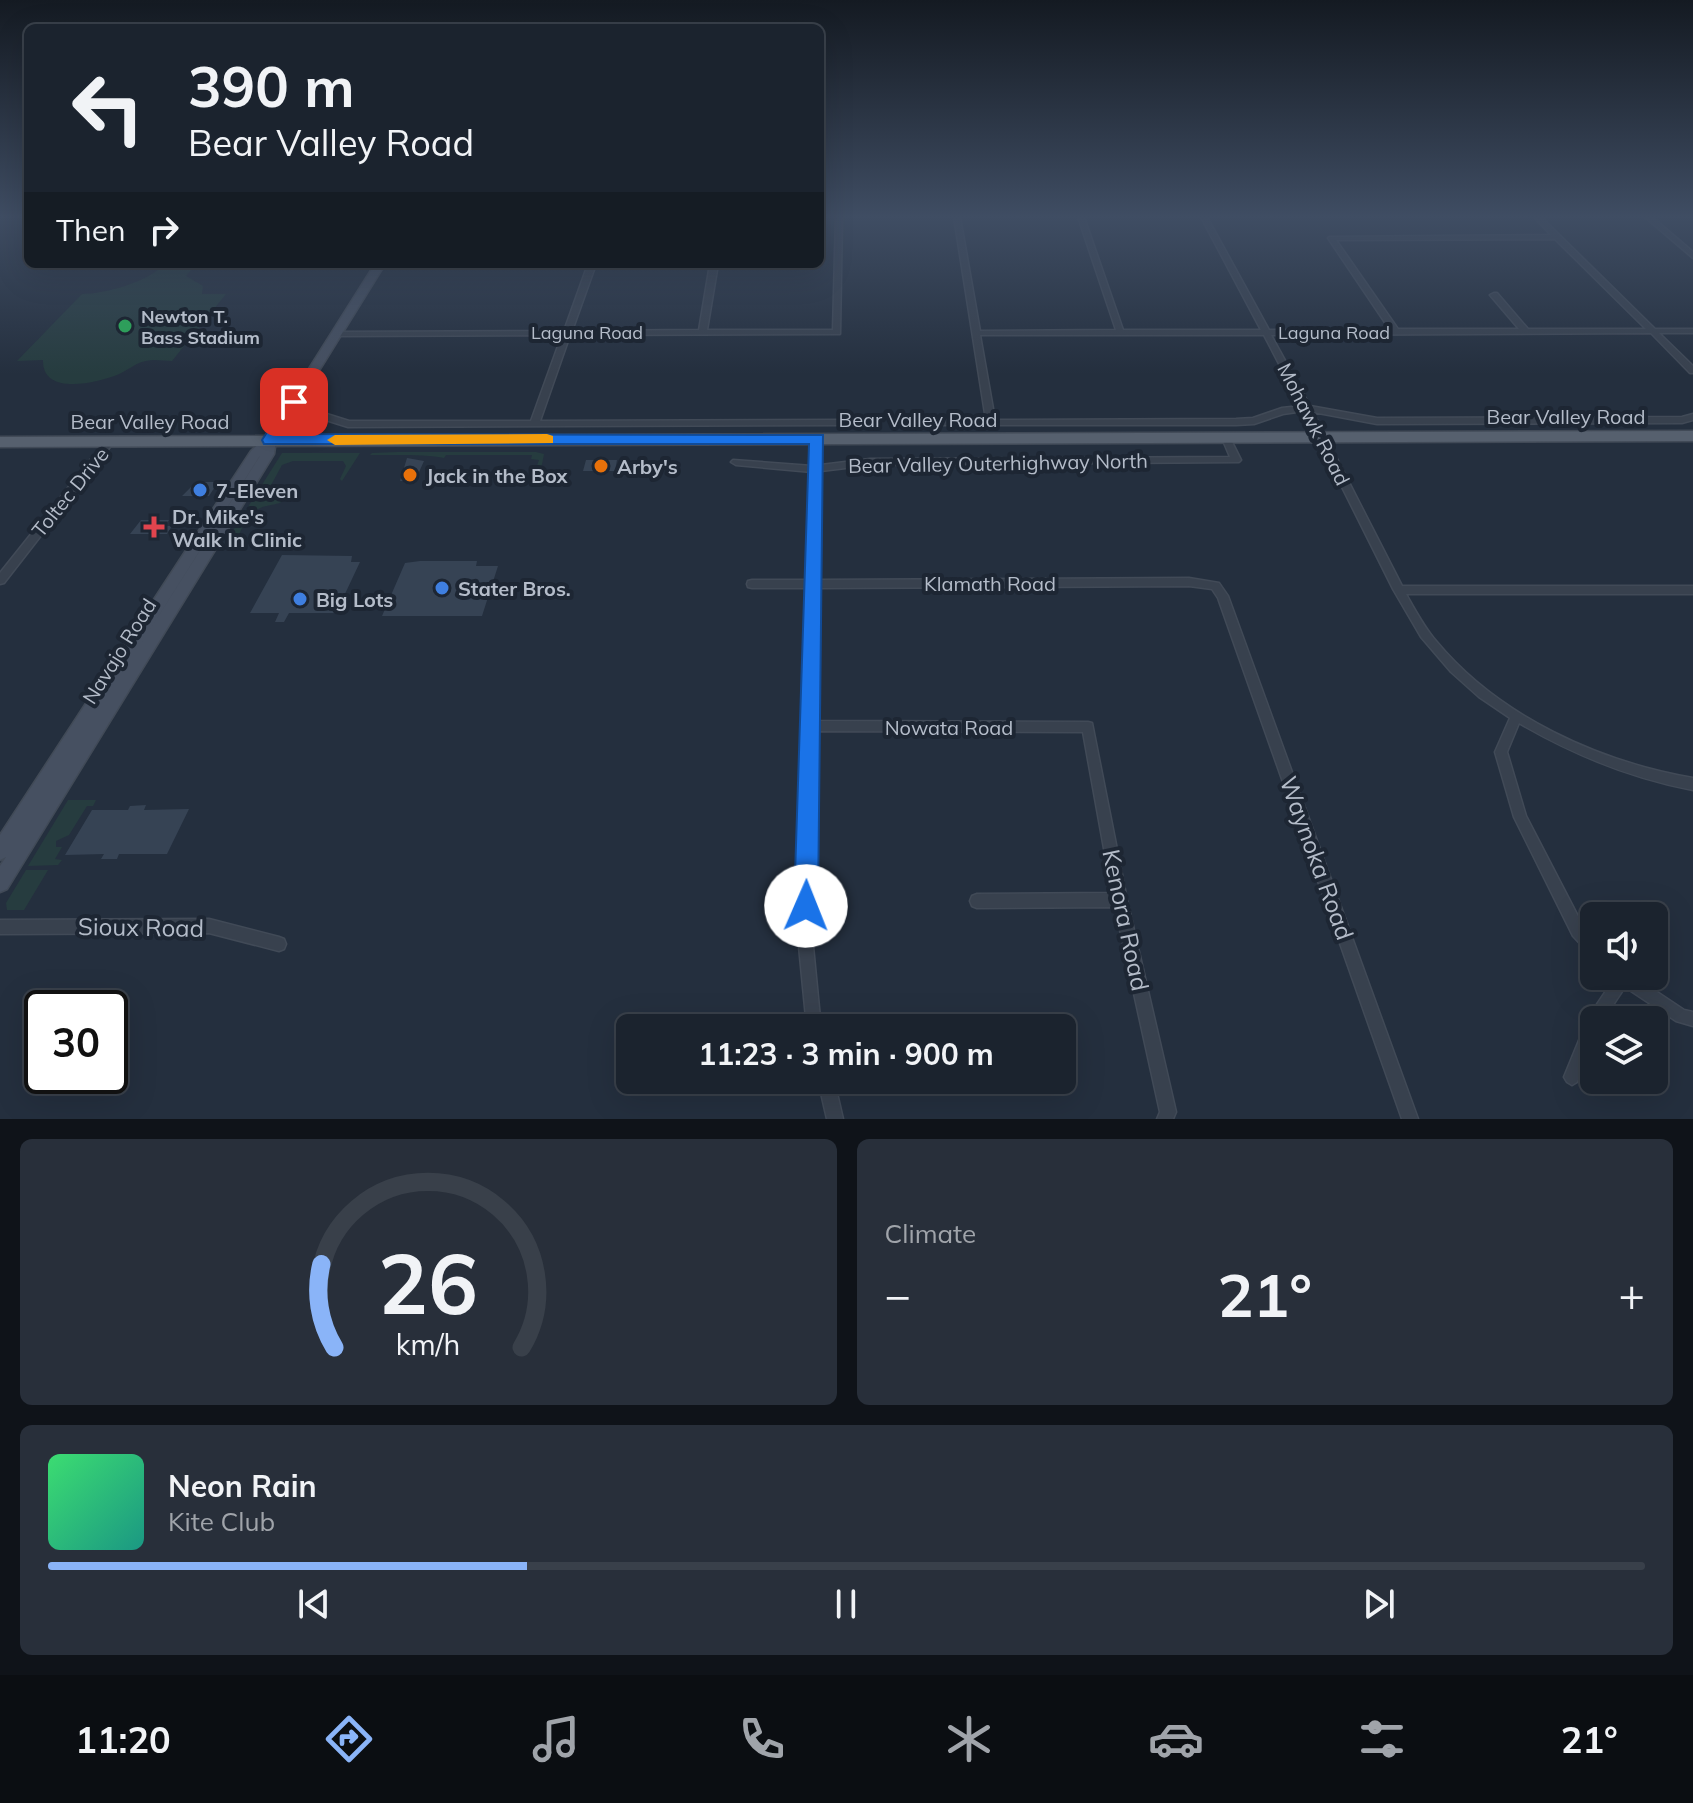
<!DOCTYPE html>
<meta charset="utf-8">
<style>
:root{--surface:#1b232e;--page:#282f3a;--text:#f1f3f6;--muted:#a0a4aa;--line:#39404a;--accent:#8ab4f8}
body{margin:0;font-family:Mulish,sans-serif;background:var(--page);color:var(--text);height:100vh;display:flex;flex-direction:column;font-size:30px;white-space:nowrap}
*{box-sizing:border-box;margin:0}
p{font-size:26px;color:var(--muted)}
.icon{flex:none;width:44px;height:44px;fill:none;stroke:currentColor;stroke-width:2;stroke-linecap:round;stroke-linejoin:round}
.map{position:relative;height:1119px;overflow:hidden}
.side{display:flex;flex-direction:column;gap:20px;padding:20px;background:#0f1319;flex:1}
.side>*{flex:none}
.guide{position:absolute;left:24px;top:24px;width:800px;height:244px;border-radius:12px;box-shadow:0 8px 32px #0002,0 0 0 2px var(--line);background:#1b232e;color:var(--text);overflow:hidden}
.tools{position:absolute;left:1580px;top:902px;display:grid;gap:16px}
.tools a{display:grid;place-items:center;width:88px;height:88px;border-radius:12px;background:var(--surface);box-shadow:0 8px 32px #0002,0 0 0 2px var(--line);font-size:40px}
.speed{position:absolute;left:24px;top:990px;display:flex;gap:16px;font-size:40px;font-weight:700;text-align:center}
.speed>*{display:grid;place-content:center;width:104px;height:104px;border-radius:50%;background:var(--surface);box-shadow:0 8px 32px #0002,0 0 0 2px var(--line);line-height:1}
.speed .limit{border:4px solid #111;border-radius:12px;background:#fff;color:#111}
.pin{position:absolute;display:grid;place-items:center;width:68px;height:68px;color:#fff;margin:-34px;border-radius:16px;box-shadow:0 4px 12px #0006}
.me{position:absolute;width:88px;margin:-44px;rotate:1deg;stroke-linejoin:round;filter:drop-shadow(0 0 6px #0008)}
.turn{display:flex;align-items:center;gap:28px;height:168px;padding:0 32px;font-size:36px}
.turn .icon{width:104px;height:104px;stroke-width:2.5}
.turn b{display:block;font-size:56px;line-height:68px}
.then{display:flex;align-items:center;height:76px;padding:0 32px;background:#0003;gap:16px;font-size:30px}
.big{font-size:60px;font-weight:700;line-height:1.1}
.side .widget{flex:1;display:flex;flex-direction:column;justify-content:center;gap:12px;min-width:0;padding:0 28px;border-radius:12px;background:var(--page)}
.side .dial{align-items:center;gap:0}
.dial svg{height:208px;overflow:visible;fill:none;stroke:var(--line);stroke-width:7;stroke-linecap:round;text-anchor:middle}
.dial text{fill:var(--text);stroke:none}
.song{display:flex;align-items:center;gap:24px}
.cover{width:96px;height:96px;border-radius:12px;background:linear-gradient(135deg,hsl(140 70% 55%),hsl(170 70% 35%))}
.played{height:8px;border-radius:4px;background:linear-gradient(90deg,var(--accent) 30%,var(--line) 30%)}
.keys{display:flex;justify-content:space-around;direction:ltr}
.heat{display:flex;justify-content:space-between;align-items:center;font-size:44px;direction:ltr}
.side .tiles{flex:1;display:grid;gap:20px;grid-template-columns:1fr 1fr}
.widget:last-child{grid-column:span 2}
.trip{position:absolute;left:616px;top:1014px;width:460px;height:80px;border-radius:12px;background:var(--surface);box-shadow:0 8px 32px #0002,0 0 0 2px var(--line);font-weight:700;line-height:80px;text-align:center}
.tab-bar{display:flex;height:128px;justify-content:space-around;align-items:center;background:#0b0e12;color:var(--muted)}
.tab-bar .icon{width:56px;height:56px}
.tab-bar .current{color:var(--accent)}
.tab-bar b{font-size:36px;color:var(--text)}
.map>svg:first-child{display:block}
.green{fill:#263c3f}
.building{fill:#364354}
.lines{fill:none;stroke-linecap:round;stroke-linejoin:round}
.street-casing{stroke:#414a57;stroke-width:3}
.secondary-casing{stroke:#414a57;stroke-width:3}
.primary-casing{stroke:#414a57;stroke-width:3}
.street{fill:#38414e;fill-rule:evenodd}
.secondary{fill:#465061;fill-rule:evenodd}
.primary{fill:#56606e;fill-rule:evenodd}
.route{fill:#1a73e8;stroke:#114b97;stroke-width:2}
.slow{fill:#f59e0b}
.leisure-dot{fill:#2e9e5b;stroke:#1d2633;stroke-width:3}
.food-dot{fill:#e8710a;stroke:#1d2633;stroke-width:3}
.shop-dot{fill:#3f7fe0;stroke:#1d2633;stroke-width:3}
.health-dot{fill:#e0444e;stroke:#1d2633;stroke-width:3}
.labels{text-anchor:middle;dominant-baseline:central;stroke-width:8;stroke-linejoin:round;paint-order:stroke}
.far-poi-label{font-size:18px;font-weight:bold;fill:#b4bcc9;stroke:#1d2633;text-anchor:start}
.far-street-label{font-size:18px;fill:#b4bcc9;stroke:#1d2633}
.street-label{font-size:20px;fill:#b4bcc9;stroke:#1d2633}
.poi-label{font-size:20px;font-weight:bold;fill:#b4bcc9;stroke:#1d2633;text-anchor:start}
.near-street-label{font-size:24px;fill:#b4bcc9;stroke:#1d2633}
</style>
<div class="map">
<svg width="1693" height="1119" viewBox="0 0 1693 1119">
<rect width="100%" height="100%" fill="#242f3e"/>
<path class="green" d="M 163,265 L 195,265 L 186,276 L 203,286 L 202,294 L 226,294 L 172,361 C 164,361 154,359 146,361 C 137,362 127,371 117,375 C 96,383 42,396 43,360 L 17,361 L 82,294 C 104,294 148,282 163,265 Z
M 397,452 L 536,452 L 544,454 L 539,479 L 532,480 L 539,460 L 531,459 L 532,455 L 446,455 L 444,458 C 430,454 389,455 370,455 L 372,453 Z
M 282,453 L 360,453 L 342,481 L 340,479 L 346,466 L 343,461 L 293,461 L 282,465 L 270,487 L 293,489 L 292,493 C 275,516 257,491 239,535 L 244,540 L 263,542 L 229,543 L 229,537 Z
M 68,800 L 96,800 L 93,806 L 87,806 L 69,835 L 56,841 L 56,847 L 62,847 L 55,859 L 62,860 L 58,865 L 28,866 Z
M 26,870 L 48,870 L 24,910 L 7,910 L 6,903 Z"/>
<path class="building" d="M 407,458 L 424,461 L 415,481 L 400,481 Z
M 586,460 L 617,460 L 615,471 L 583,471 Z
M 196,482 L 218,482 L 209,496 L 182,496 Z
M 141,520 L 169,520 L 165,526 L 172,526 L 167,534 L 130,534 Z
M 282,555 L 352,556 L 351,562 L 360,562 L 336,613 L 289,613 L 284,622 L 275,622 L 279,613 L 250,613 Z
M 420,561 L 477,561 L 476,566 L 498,566 L 482,616 L 382,616 L 405,563 Z
M 146,805 L 144,810 L 189,809 L 167,854 L 119,854 L 117,859 L 101,859 L 104,854 L 65,855 L 92,810 L 128,810 L 130,806 Z"/>
<g class="lines">
<g class="street-casing">
<path id="street" d="M 836,217 L 842,217 L 840,334 L 570,335 L 540,421 L 840,420 L 843,421 L 844,423 L 843,425 L 348,427 L 313,416 L 288,414 L 284,411 L 288,408 L 314,410 L 349,421 L 531,421 L 562,335 L 336,336 L 332,334 L 336,332 L 564,331 L 588,264 L 596,264 L 572,331 L 699,330 L 710,264 L 718,264 L 707,330 L 833,330 Z
M 954,217 L 960,217 L 980,331 L 1116,330 L 1078,217 L 1084,217 L 1123,330 L 1261,330 L 1201,217 L 1207,217 L 1269,330 L 1390,330 L 1328,238 L 1329,237 L 1551,235 L 1534,217 L 1541,217 L 1655,329 L 1693,329 L 1693,333 L 1659,333 L 1693,366 L 1693,373 L 1690,373 L 1651,333 L 1271,335 L 1310,406 L 1377,418 L 1682,417 L 1693,414 L 1693,420 L 1682,423 L 1377,424 L 1313,412 L 1402,586 L 1693,586 L 1693,594 L 1406,594 C 1415,610 1424,627 1436,641 C 1498,716 1599,762 1693,778 L 1693,790 C 1630,778 1574,755 1519,723 L 1507,752 L 1526,816 L 1583,926 L 1594,938 L 1594,955 L 1589,953 L 1573,936 L 1514,817 L 1495,752 L 1510,718 L 1479,697 L 1451,672 L 1421,637 L 1393,589 L 1304,411 L 1283,414 L 1254,424 L 1236,425 L 913,425 L 912,423 L 913,421 L 916,420 L 986,420 ZM 1555,239 L 1646,329 L 1528,329 L 1497,293 L 1494,293 L 1490,295 L 1519,329 L 1398,329 L 1336,240 ZM 980,335 L 1264,335 L 1301,406 L 1282,408 L 1253,418 L 1236,419 L 995,420 Z
M 1645,217 L 1652,217 L 1693,252 L 1693,258 Z
M 1226,435 L 1230,438 L 1241,460 L 1239,462 L 870,465 L 821,471 L 819,580 L 1189,578 L 1219,583 L 1228,596 L 1418,1119 L 1402,1119 L 1218,598 L 1212,589 L 1189,586 L 819,588 L 816,721 L 1088,722 L 1092,723 L 1127,900 L 1176,1112 L 1173,1119 L 1157,1119 L 1160,1112 L 1115,907 L 977,908 L 972,906 L 970,901 L 972,896 L 977,894 L 1112,893 L 1083,732 L 816,731 L 812,936 L 821,1028 L 807,1028 L 798,936 L 808,588 L 752,588 L 748,587 L 747,584 L 748,581 L 752,580 L 809,580 L 812,472 L 736,465 L 731,462 L 733,460 L 812,466 L 813,439 L 817,436 L 821,439 L 821,465 L 870,459 L 1230,457 L 1222,438 Z
M 110,438 L 113,439 L 114,441 L 113,443 L 4,583 L 0,584 L 0,573 L 107,439 Z
M 209,919 L 279,937 L 284,939 L 286,944 L 284,949 L 279,951 L 209,933 L 0,934 L 0,920 Z
M 1613,976 L 1633,976 L 1684,1010 L 1693,1012 L 1693,1026 L 1676,1021 L 1625,987 L 1603,1020 L 1594,1020 L 1594,1040 L 1577,1082 L 1572,1085 L 1567,1082 L 1564,1077 L 1589,1016 L 1614,979 Z
M 818,1080 L 834,1080 L 843,1119 L 827,1119 Z"/>
</g>
<g class="secondary-casing">
<path id="secondary" d="M 375,264 L 385,264 L 276,440 L 274,454 L 7,889 L 0,892 L 0,866 L 6,857 L 0,860 L 0,835 L 251,451 L 266,437 ZM 260,456 L 142,642 L 259,457 Z"/>
</g>
<g class="primary-casing">
<path id="primary" d="M 1693,431 L 1693,441 L 0,447 L 0,437 Z"/>
</g>
<use href="#street" class="street"/>
<use href="#secondary" class="secondary"/>
<use href="#primary" class="primary"/>
</g>
<linearGradient id="sky" x2="0" y2="1"><stop stop-color="#141a22"/><stop offset="0.58" stop-color="#3f4d63"/><stop offset="1" stop-color="#3f4d63" stop-opacity="0"/></linearGradient>
<rect width="1693" height="374" fill="url(#sky)"/>
<path class="route" d="M 294,397 L 301,402 L 281,434 L 823,435 L 818,906 L 814,915 L 806,918 L 797,915 L 794,906 L 809,444 L 264,444 L 262,440 L 288,399 Z"/>
<path class="slow" d="M 547,434 L 553,436 L 553,443 L 335,445 L 327,440 L 335,435 Z"/>
<circle class="leisure-dot" cx="125" cy="326" r="8"/>
<g class="food-dot">
<circle cx="601" cy="466" r="8"/>
<circle cx="410" cy="475" r="8"/>
</g>
<g class="shop-dot">
<circle cx="200" cy="490" r="8"/>
<circle cx="442" cy="588" r="8"/>
<circle cx="300" cy="599" r="8"/>
</g>
<path class="health-dot" d="M150 515h8v8h8v8h-8v8h-8v-8h-8v-8h8z"/>
<g class="labels">
<g class="far-poi-label">
<text x="141" y="316">Newton T.<tspan x="141" dy="21">Bass Stadium</tspan></text>
</g>
<g class="far-street-label">
<text x="587" y="332">Laguna Road</text>
<text x="1334" y="332">Laguna Road</text>
</g>
<g class="street-label">
<text x="1566" y="416">Bear Valley Road</text>
<text x="918" y="419">Bear Valley Road</text>
<text x="150" y="421">Bear Valley Road</text>
<text transform="translate(1314 424) rotate(63)">Mohawk Road</text>
<text transform="translate(998 463) rotate(-1)">Bear Valley Outerhighway North</text>
<text transform="translate(70 492) rotate(-51)">Toltec Drive</text>
<text x="990" y="583">Klamath Road</text>
<text transform="translate(119 651) rotate(-58)">Navajo Road</text>
<text x="949" y="727">Nowata Road</text>
</g>
<g class="poi-label">
<text x="617" y="466">Arby's</text>
<text x="426" y="475">Jack in the Box</text>
<text x="216" y="490">7-Eleven</text>
<text x="172" y="516">Dr. Mike's<tspan x="172" dy="23">Walk In Clinic</tspan></text>
<text x="458" y="588">Stater Bros.</text>
<text x="316" y="599">Big Lots</text>
</g>
<g class="near-street-label">
<text transform="translate(1317 858) rotate(70)">Waynoka Road</text>
<text transform="translate(1126 920) rotate(78)">Kenora Road</text>
<text transform="translate(141 927) rotate(1)">Sioux Road</text>
</g>
</g>
</svg>
<div class="tools">
<a><svg class="icon" aria-label="sound" viewBox="0 0 24 24"><path d="M4 9h4l5-4v14l-5-4H4zM17 9q2 3 0 6"/></svg></a>
<a><svg class="icon" aria-label="layers" viewBox="0 0 24 24"><path d="M12 4l9 5-9 5-9-5zM3 14l9 5 9-5"/></svg></a>
</div>
<div class="speed"><div class="limit">30</div></div>
<div class="pin" style="left:294px;top:402px;background:#d93025"><svg class="icon" aria-label="arrive" viewBox="0 0 24 24"><path d="M6 21V4h12l-3 4 3 4H6"/></svg></div>
<svg class="me" style="left:806px;top:906px" viewBox="-20 -20 40 40"><circle r="19" fill="#fff"/><path d="M0-13L10 11 0 6-10 11z" fill="#1a73e8"/></svg>
<div class="trip">11:23 · 3 min · 900 m</div>
<div class="guide">
<div class="turn"><svg class="icon" aria-label="left" viewBox="0 0 24 24"><path d="M17 20v-9H6M10 6l-5 5 5 5"/></svg><div><b>390 m</b>Bear Valley Road</div></div>
<div class="then">Then<svg class="icon" aria-label="right" viewBox="0 0 24 24"><path d="M7 20v-9h11M14 6l5 5-5 5"/></svg></div>
</div>
</div>
<section class="side">
<div class="tiles">
<div class="widget dial"><svg viewBox="0 0 100 80">
<path d="M14 69A42 42 0 1 1 86 69"/>
<path d="M14 69A42 42 0 0 1 9 37" stroke="#8ab4f8"/>
<text x="50" y="56" font-size="32" font-weight="700">26</text>
<text x="50" y="72" font-size="11">km/h</text>
</svg></div>
<div class="widget"><p>Climate</p>
<div class="heat"><a>−</a><b class="big">21°</b><a>+</a></div>
</div>
<div class="widget">
<div class="song"><i class="cover"></i><div><b>Neon Rain</b><p>Kite Club</p></div></div>
<div class="played"></div>
<div class="keys"><svg class="icon" aria-label="previous" viewBox="0 0 24 24"><path d="M18 5L8 12l10 7zM5 5v14"/></svg><svg class="icon" aria-label="pause" viewBox="0 0 24 24"><path d="M8 5v14M16 5v14"/></svg><svg class="icon" aria-label="next" viewBox="0 0 24 24"><path d="M6 5l10 7-10 7zM19 5v14"/></svg></div>
</div>
</div>
</section>
<nav class="tab-bar">
<b>11:20</b>
<svg class="icon current" aria-label="directions" viewBox="0 0 24 24"><path d="M12 3l9 9-9 9-9-9zM9 14v-3h6M13 9l2 2-2 2"/></svg>
<svg class="icon" aria-label="music" viewBox="0 0 24 24"><path d="M9 18V5l10-2v13"/><circle cx="6" cy="18" r="3"/><circle cx="16" cy="16" r="3"/></svg>
<svg class="icon" aria-label="phone" viewBox="0 0 24 24"><path d="M5 4h4l2 5-3 2q2 4 5 5l2-3 5 2v4C11 20 4 13 5 4z"/></svg>
<svg class="icon" aria-label="climate" viewBox="0 0 24 24"><path d="M12 3v18M4 7l16 10M4 17L20 7"/></svg>
<svg class="icon" aria-label="car" viewBox="0 0 24 24"><path d="M5 17H2v-5l4-1 3-4h7l3 4 3 1v5h-3M9 17h6M6 11h13"/><circle cx="7" cy="17" r="2"/><circle cx="17" cy="17" r="2"/></svg>
<svg class="icon" aria-label="filters" viewBox="0 0 24 24"><path d="M4 7h16M4 17h16"/><circle cx="9" cy="7" r="2"/><circle cx="15" cy="17" r="2"/></svg>
<b>21°</b>
</nav>
